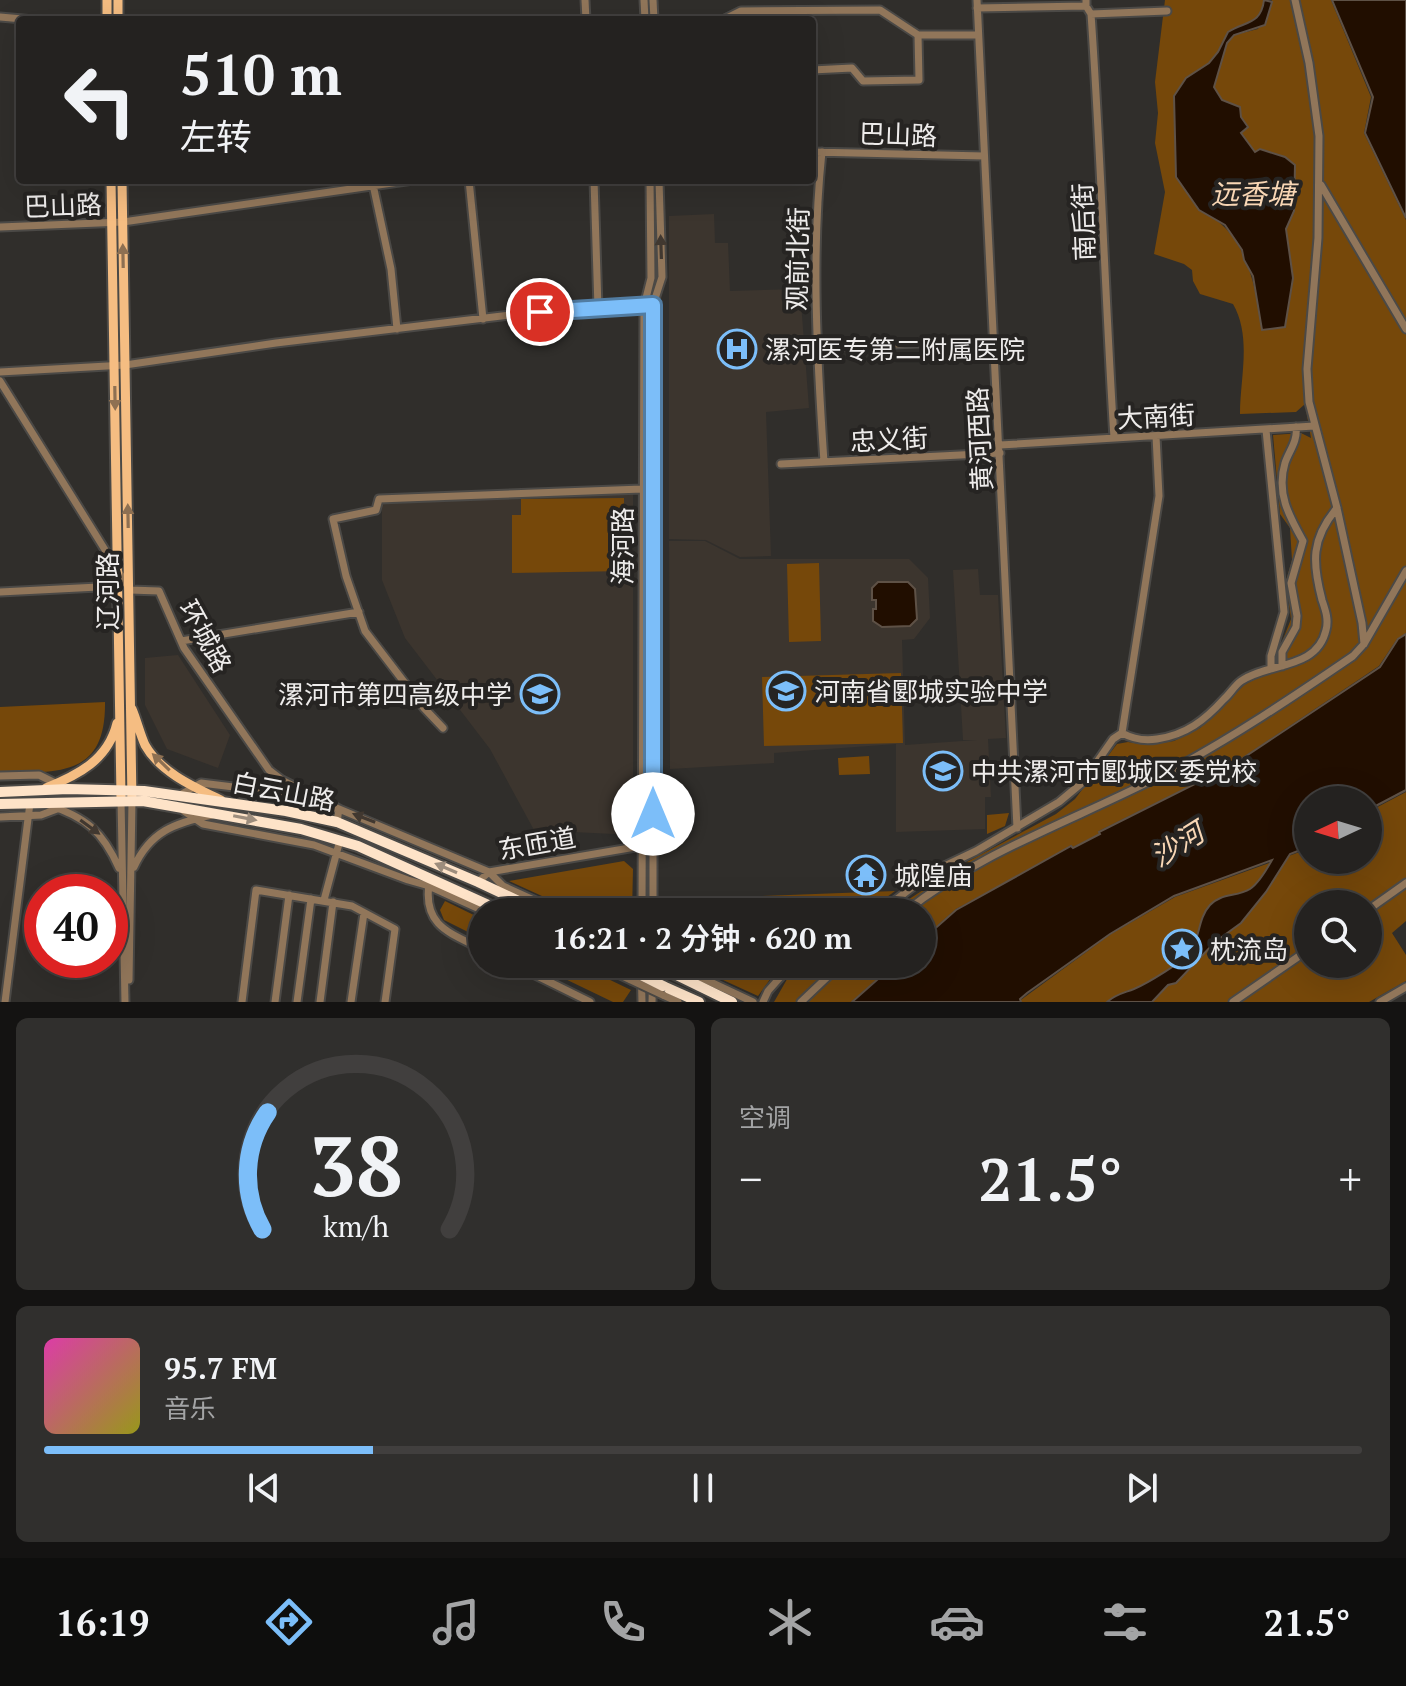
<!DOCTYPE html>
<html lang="zh">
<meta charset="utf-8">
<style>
:root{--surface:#242220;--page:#302f2d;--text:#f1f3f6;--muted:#a3a4a5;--line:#413f3e;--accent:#7cbef9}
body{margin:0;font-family:"PT Serif","Noto Sans SC",serif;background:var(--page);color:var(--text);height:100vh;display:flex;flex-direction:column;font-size:30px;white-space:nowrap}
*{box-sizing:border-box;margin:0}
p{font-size:26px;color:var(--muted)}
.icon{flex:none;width:44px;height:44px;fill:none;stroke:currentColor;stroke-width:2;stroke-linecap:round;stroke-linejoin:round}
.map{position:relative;height:1002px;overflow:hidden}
.drawer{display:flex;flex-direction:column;gap:16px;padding:16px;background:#141312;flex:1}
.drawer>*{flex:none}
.guide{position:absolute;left:16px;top:16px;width:800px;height:168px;border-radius:8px;box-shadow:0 8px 32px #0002,0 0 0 2px var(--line);background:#242220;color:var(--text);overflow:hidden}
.needle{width:52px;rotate:266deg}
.buttons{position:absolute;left:1294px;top:786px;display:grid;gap:16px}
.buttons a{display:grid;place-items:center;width:88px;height:88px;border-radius:50%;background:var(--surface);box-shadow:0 8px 32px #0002,0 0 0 2px var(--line);font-size:40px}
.speed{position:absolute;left:24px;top:874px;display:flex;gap:16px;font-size:40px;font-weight:700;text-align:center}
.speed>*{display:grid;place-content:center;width:104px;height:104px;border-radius:50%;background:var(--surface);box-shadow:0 8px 32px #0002,0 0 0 2px var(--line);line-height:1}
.speed .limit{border:12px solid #d22;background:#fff;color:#111}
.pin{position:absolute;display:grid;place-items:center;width:68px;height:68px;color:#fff;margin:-34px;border:4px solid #fff;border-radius:50%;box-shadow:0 2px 8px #0007}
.me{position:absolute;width:88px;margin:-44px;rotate:0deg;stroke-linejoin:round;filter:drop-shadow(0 0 6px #0008)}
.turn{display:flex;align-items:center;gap:28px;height:168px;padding:0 32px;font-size:36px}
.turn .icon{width:104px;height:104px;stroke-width:2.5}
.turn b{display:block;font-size:56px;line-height:68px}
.big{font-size:60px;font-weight:600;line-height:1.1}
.drawer .widget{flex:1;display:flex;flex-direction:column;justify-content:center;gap:12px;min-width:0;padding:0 28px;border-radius:12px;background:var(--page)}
.drawer .dial{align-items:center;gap:0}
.dial svg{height:208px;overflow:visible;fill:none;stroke:var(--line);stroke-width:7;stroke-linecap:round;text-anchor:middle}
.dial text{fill:var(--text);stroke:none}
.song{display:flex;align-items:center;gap:24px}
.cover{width:96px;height:96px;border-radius:12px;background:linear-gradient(135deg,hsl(320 70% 55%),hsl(60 70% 35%))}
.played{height:8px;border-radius:4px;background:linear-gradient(90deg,var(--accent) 25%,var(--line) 25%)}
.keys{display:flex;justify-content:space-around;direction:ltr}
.heat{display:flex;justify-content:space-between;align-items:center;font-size:44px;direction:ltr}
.drawer .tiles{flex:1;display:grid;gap:16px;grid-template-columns:1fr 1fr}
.widget:last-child{grid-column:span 2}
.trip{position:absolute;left:468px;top:898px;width:468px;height:80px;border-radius:40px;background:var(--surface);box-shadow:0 8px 32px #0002,0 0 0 2px var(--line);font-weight:600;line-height:80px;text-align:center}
.menu{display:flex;height:128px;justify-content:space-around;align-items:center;background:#0e0e0d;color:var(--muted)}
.menu .icon{width:56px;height:56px}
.menu .selected{color:var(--accent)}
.menu b{font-size:36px;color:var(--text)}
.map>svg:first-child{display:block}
.built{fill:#3c352e}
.green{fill:#76480a;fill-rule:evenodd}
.water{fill:#210e00;stroke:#5e5146;stroke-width:2}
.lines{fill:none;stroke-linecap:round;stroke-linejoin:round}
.minor-casing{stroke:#4b4946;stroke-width:11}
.major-casing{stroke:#4b4946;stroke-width:13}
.highway-casing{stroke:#4b4946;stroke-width:14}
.minor{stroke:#91765a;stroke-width:7}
.major{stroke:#f5bd82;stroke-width:9}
.highway{stroke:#fee3c8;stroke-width:10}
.minor-bridge-casing{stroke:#4b4946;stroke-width:11;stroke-linecap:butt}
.highway-bridge-casing{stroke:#4b4946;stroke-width:14;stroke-linecap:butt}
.minor-bridge{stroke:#91765a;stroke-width:7}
.highway-bridge{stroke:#fee3c8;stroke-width:10}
.oneway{fill:#413830}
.oneway2{fill:#8e7052}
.oneway3{fill:#9d8d7d}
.route-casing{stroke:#517ca2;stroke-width:20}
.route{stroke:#7cbef9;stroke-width:14}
.labels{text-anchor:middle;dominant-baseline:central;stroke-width:8;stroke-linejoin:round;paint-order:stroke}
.street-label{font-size:26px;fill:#eeeceb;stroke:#262422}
.poi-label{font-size:26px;fill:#eeeceb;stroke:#262422;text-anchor:start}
.water-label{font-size:28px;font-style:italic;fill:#f9d7b5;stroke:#262422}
</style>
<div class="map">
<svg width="1406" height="1002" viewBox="0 0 1406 1002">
<rect width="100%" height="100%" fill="#302e2b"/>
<path class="built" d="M 714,214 L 715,243 L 728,243 L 730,291 L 800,289 L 809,408 L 766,412 L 771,556 L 740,557 L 706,540 L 669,539 L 669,216 Z
M 633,493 L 633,835 L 534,830 L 490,749 L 405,638 L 382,580 L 382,504 Z
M 669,541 L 705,541 L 740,559 L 909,559 L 928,578 L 930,618 L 914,639 L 902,640 L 905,745 L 977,740 L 963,740 L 953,570 L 978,569 L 980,595 L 998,595 L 1006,738 L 988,739 L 991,797 L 985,797 L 985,829 L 896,832 L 896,744 L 774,753 L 774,763 L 670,769 Z
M 178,655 L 230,735 L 218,768 L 167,749 L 145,705 L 145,658 Z"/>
<path class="green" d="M 1165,0 L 1264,0 L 1260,17 L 1222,42 L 1218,52 L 1209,63 L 1186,78 L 1174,96 L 1199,210 C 1246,230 1255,283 1262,330 L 1287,306 L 1291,293 L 1293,278 L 1286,229 L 1294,211 L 1295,165 L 1260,149 L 1255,153 L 1241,133 L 1240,107 L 1222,100 L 1214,87 L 1227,43 L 1234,35 L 1258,29 L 1272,0 L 1331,0 L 1371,97 L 1364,133 L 1406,220 L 1406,633 L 1397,639 L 1379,666 L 1230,766 L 1099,831 L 1100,834 L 1073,847 L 1071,845 L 1054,857 L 956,909 L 922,939 L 922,912 L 889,912 L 965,863 L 1056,814 L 1075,799 L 1117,744 L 1128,742 L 1147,745 L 1174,741 L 1200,728 L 1244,685 L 1264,674 L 1274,662 L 1291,619 L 1286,581 L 1292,560 L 1290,528 L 1280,514 L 1273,435 L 1301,433 L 1311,438 L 1305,404 L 1296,412 L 1240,414 C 1240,378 1252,337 1233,304 L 1200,294 L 1193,281 L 1192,270 L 1184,264 L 1154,254 L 1165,192 L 1155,143 L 1158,113 L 1155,82 Z
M 624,498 L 625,571 L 512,573 L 512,515 L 521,515 L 521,499 Z
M 819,563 L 821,641 L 789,642 L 787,564 Z
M 901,673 L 903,743 L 764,746 L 762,677 Z
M 105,702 C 106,778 59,771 0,774 L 0,707 Z
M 869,756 L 870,774 L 839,775 L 838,758 Z
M 1406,792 L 1406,921 L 1392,933 L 1406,955 L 1406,981 L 1369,1002 L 1018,1002 L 1111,934 L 1175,897 L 1308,849 L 1308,860 L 1368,860 L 1368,812 ZM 1308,904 L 1368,904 L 1368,964 L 1308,964 Z
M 1009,813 L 1005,826 L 987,834 L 987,815 Z
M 624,861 L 633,869 L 632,912 L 577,912 L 509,881 Z
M 895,891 L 867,912 L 660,912 L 660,900 Z
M 445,901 L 482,919 L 482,939 L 444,920 L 440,910 Z
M 534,964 L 577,964 L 631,990 L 623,1002 L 613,1002 Z
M 688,964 L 781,964 L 758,996 Z
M 802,964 L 894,964 L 851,1002 L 774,1002 L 790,974 Z"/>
<path class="water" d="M 1264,0 L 1272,2 L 1265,25 L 1234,35 L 1227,43 L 1214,87 L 1222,100 L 1240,107 L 1241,117 L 1248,127 L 1241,133 L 1255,152 L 1260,149 L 1285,157 L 1295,165 L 1294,211 L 1286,229 L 1293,278 L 1285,327 L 1262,330 L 1253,276 L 1244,260 L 1242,250 L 1225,225 L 1199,210 L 1176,177 L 1174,96 L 1186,78 L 1209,63 L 1218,52 L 1228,32 C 1245,21 1261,25 1264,0 Z
M 1332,0 L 1406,0 L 1406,218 L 1365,133 L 1373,97 Z
M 878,582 L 908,582 L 915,589 L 917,619 L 910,626 L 882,627 L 873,621 L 873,609 L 876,609 L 876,600 L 872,600 L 872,588 Z
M 1406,634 L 1406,790 L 1368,810 L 1368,800 L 1308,800 L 1308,847 L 1290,854 L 1266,892 L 1241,923 L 1215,942 L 1176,983 L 1168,985 L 1152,1002 L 1107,1002 C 1116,994 1124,993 1134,989 C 1146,984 1185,961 1191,951 C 1200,937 1198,918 1210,905 C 1221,893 1237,897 1250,889 C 1259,883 1267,869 1272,860 L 1174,896 L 1110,934 L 1027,993 L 1020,999 L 1021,1002 L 852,1002 L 895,964 L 922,964 L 922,940 L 956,910 L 1071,846 L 1073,848 L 1100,834 L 1099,832 L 1231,766 L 1380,667 L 1398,639 Z"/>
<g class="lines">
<g class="minor-casing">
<path id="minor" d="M 585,0 L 586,20
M 644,0 L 645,20
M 653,0 L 654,20
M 977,0 L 1017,828
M 1086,0 L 1086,6 L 1091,14 C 1101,155 1105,297 1114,438
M 1295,0 L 1309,63 L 1319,136 L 1318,238 L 1307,369 L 1309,402 L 1337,508 L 1362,623 L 1364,644
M 977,8 L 1086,6
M 1091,14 L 1167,11
M 0,17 L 34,20
M 723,20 L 741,11 L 880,10 L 918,35 L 978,35
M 812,70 L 852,68 L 863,81 L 919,80 L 918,35
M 812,152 L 984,156
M 822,152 C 811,255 817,358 824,462
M 372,180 L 391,269 L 397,329
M 469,180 L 483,319
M 594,180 L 598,308
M 1321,185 L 1406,329
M 0,227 L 123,222 L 413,180
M 817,347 L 993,340
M 0,372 L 125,365 L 276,343 L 569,308 L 647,305
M 0,381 L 130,590 L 159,591 L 184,648 L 269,770 L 282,780 L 339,809 L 337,822
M 1266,430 L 1284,612 L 1271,656 L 1271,668
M 1000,445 L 1314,426
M 781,464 L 1000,453
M 0,592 L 118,586
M 181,641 L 359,612
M 1282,666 L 1282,652 L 1296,627 L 1297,616 L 1291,583 L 1303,541 C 1289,516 1276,493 1285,463 C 1289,451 1298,441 1296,427
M 443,728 L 424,708 L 365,631 L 346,576 L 333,519 L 376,510 L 379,499 L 642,489
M 1122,733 C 1133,739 1145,741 1157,739 C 1186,735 1205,720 1224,699 C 1230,694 1234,686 1241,681 C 1268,662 1317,670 1326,630 C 1329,619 1325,609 1322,600 C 1312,562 1311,539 1337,508
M 0,776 L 39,775 L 59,785
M 180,795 L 201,783 L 258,790 L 339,809 L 489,872 L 503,886 L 560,912
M 121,800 L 125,1002
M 48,805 C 86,817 103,832 119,868
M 184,811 L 203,824 L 314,845 L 408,880 L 429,886 L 486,912
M 0,817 L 41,815 L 57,809
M 134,867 C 150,832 174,823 212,815
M 478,882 L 489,872 L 653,844
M 429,884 C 423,926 450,933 482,949
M 324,900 L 340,840
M 1368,910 L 1406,883
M 642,912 L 644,306 L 651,278 L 650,180
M 653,912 L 653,305 L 662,277 L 659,180
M 880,912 L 932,872 L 976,851 L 1059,802 L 1083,782 L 1113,739 L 1122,733 L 1159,496 L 1156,436
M 905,912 C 982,850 1081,818 1168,772 C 1232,738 1293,697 1353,656 L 1364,644 L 1406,571
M 513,964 L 590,1002
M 597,964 L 631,980
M 641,964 L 642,1002
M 672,964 L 753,1002
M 129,980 L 132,801
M 663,995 L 678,1002
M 5,1002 L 30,803
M 242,1002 L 256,890 L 352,906 L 395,929 L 385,1002
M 275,1002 L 289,895
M 297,1002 L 311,899
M 320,1002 L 333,902
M 351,1002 L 364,913
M 652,1002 L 653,964
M 763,1002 L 768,991 L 792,964
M 801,1002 L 841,964
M 1233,1002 L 1308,950
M 1380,1002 L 1406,987"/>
</g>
<g class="major-casing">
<path id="major" d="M 107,0 L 107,20
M 118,0 L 118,20
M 111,180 L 121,797
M 122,180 L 132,801
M 132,709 C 137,721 140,734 145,745 C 160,772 194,787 221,800
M 46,788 C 78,775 108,760 117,723"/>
</g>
<g class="highway-casing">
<path id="highway" d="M 0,792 L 68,789 L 144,791 L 286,811 L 337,822 L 478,882 L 542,912
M 0,804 L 143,801 L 301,829 L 358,846 L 504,912
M 617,964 L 631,970
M 654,964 L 732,1002
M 663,986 L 699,1002"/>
</g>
<use href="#minor" class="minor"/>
<use href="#major" class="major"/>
<use href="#highway" class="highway"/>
<g class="minor-bridge-casing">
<path id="minor-bridge" d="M 631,980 L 663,995"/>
</g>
<g class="highway-bridge-casing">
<path id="highway-bridge" d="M 631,970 L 663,986"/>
</g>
<use href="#minor-bridge" class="minor-bridge"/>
<use href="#highway-bridge" class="highway-bridge"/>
</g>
<defs><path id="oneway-solid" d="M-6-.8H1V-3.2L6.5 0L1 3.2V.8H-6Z" transform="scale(2)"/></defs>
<g class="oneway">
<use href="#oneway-solid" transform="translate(661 247) rotate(-92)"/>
<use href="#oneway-solid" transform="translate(364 818) rotate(-159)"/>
<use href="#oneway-solid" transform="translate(90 827) rotate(36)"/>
</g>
<g class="oneway2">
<use href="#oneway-solid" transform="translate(123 256) rotate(-91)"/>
<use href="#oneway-solid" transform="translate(115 398) rotate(89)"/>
<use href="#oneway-solid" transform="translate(128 516) rotate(-91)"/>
<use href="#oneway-solid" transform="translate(161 762) rotate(-136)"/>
</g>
<g class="oneway3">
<use href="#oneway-solid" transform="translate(245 818) rotate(11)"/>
<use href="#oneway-solid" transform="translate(446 868) rotate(-157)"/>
</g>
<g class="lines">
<g class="route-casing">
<path id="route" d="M 540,312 L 653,305 L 653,814"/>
</g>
<use href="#route" class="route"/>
</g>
<defs>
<g id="hospital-ring" transform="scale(2)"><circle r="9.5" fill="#262422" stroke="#7cbef9" stroke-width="1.5"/><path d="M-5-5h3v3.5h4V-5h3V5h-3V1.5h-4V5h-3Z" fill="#7cbef9"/></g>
<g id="school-ring" transform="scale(2)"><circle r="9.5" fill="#262422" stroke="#7cbef9" stroke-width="1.5"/><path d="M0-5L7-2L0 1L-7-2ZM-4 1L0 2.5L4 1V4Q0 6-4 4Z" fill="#7cbef9"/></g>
<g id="temple-ring" transform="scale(2)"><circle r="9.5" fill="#262422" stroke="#7cbef9" stroke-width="1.5"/><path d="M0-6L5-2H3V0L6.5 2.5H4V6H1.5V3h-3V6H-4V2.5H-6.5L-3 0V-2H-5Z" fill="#7cbef9"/></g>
<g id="sight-ring" transform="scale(2)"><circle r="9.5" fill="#262422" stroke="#7cbef9" stroke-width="1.5"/><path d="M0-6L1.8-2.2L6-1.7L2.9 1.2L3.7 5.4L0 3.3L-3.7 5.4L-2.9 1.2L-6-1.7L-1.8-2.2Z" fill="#7cbef9"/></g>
</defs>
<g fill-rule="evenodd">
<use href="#hospital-ring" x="737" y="349"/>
<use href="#school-ring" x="786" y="691"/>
<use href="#school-ring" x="540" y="694"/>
<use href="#school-ring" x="943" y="771"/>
<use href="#temple-ring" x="866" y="875"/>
<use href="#sight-ring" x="1182" y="949"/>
</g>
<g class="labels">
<g class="street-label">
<text transform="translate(898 134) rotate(2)">巴山路</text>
<text transform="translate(63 205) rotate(-2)">巴山路</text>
<text transform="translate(1083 222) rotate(-92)">南后街</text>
<text transform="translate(797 259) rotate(-89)">观前北街</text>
<text transform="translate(1156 416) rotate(-3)">大南街</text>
<text transform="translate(889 439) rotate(-3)">忠义街</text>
<text transform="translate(979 439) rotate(-93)">黄河西路</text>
<text transform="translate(622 546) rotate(-90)">海河路</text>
<text transform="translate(107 591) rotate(-90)">辽河路</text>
<text transform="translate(206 636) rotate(61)">环城路</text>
<text transform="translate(284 791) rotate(11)">白云山路</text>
<text transform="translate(537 843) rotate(-10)">东匝道</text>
</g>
<g class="poi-label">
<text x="765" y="349">漯河医专第二附属医院</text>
<text x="814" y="691">河南省郾城实验中学</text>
<text x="512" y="694" text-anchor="end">漯河市第四高级中学</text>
<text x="971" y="771">中共漯河市郾城区委党校</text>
<text x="894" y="875">城隍庙</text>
<text x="1210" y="949">枕流岛</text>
</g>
<g class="water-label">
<text x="1253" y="193">远香塘</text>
<text transform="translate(1177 844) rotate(-32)">沙河</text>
</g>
</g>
</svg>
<div class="buttons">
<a><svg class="needle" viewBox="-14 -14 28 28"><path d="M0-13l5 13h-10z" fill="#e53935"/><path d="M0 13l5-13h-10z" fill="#a3a4a5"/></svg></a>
<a><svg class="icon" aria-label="search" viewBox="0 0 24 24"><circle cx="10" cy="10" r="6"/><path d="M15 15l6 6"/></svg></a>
</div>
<div class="speed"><div class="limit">40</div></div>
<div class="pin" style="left:540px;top:312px;background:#d93025"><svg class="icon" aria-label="arrive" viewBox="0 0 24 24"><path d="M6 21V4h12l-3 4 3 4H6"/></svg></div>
<svg class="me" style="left:653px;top:814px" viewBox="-20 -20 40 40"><circle r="19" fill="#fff"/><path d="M0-13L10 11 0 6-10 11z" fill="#7cbef9"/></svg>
<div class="trip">16:21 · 2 分钟 · 620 m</div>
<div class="guide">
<div class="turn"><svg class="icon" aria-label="left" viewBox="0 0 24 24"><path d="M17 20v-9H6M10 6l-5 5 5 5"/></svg><div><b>510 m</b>左转</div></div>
</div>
</div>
<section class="drawer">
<div class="tiles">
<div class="widget dial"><svg viewBox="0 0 100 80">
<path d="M14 69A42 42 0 1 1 86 69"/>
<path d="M14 69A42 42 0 0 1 16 24" stroke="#7cbef9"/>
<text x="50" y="56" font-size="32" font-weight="700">38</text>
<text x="50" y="72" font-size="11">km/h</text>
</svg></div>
<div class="widget"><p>空调</p>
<div class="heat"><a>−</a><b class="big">21.5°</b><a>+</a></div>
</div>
<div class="widget">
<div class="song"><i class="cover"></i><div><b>95.7 FM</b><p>音乐</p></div></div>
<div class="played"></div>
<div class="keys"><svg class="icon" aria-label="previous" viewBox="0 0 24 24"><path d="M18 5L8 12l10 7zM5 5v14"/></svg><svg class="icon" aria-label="pause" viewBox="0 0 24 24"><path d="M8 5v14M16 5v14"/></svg><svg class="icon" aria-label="next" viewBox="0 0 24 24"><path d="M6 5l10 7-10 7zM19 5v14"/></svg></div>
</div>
</div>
</section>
<nav class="menu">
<b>16:19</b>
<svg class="icon selected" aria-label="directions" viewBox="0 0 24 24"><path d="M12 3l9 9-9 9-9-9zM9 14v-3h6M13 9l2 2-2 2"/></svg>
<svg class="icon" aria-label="music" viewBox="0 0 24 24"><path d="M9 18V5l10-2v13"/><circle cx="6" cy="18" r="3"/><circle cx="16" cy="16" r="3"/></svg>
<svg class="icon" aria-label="phone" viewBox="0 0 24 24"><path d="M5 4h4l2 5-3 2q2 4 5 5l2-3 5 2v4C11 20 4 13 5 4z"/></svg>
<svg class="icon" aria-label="climate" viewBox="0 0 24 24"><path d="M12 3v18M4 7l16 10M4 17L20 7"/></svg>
<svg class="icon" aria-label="car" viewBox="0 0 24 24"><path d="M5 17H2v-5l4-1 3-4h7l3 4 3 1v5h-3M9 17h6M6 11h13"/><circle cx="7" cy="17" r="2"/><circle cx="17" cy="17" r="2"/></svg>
<svg class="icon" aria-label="filters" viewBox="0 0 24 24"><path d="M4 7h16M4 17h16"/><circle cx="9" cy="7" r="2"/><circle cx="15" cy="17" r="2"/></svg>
<b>21.5°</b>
</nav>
